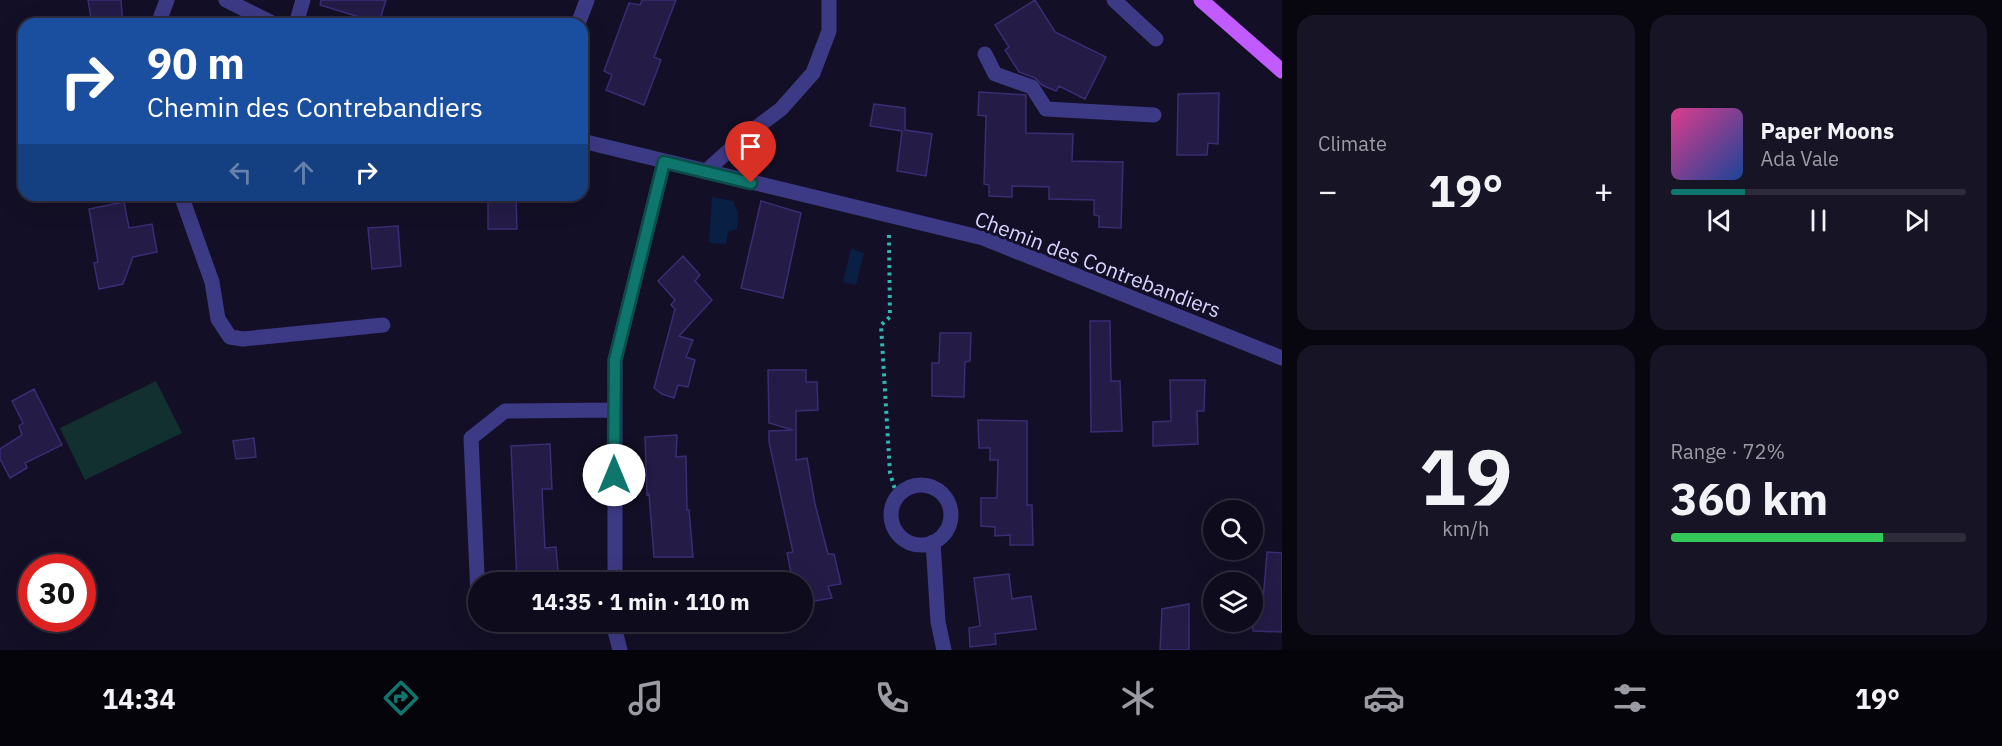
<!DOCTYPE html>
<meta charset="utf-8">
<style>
:root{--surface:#0e0b1c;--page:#171425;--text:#f1f3f6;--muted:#9b9ba3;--line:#2e2b3b;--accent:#0f766e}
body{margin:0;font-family:"IBM Plex Sans",sans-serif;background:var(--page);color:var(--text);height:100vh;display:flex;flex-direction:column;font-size:22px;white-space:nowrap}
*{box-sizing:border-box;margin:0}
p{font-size:20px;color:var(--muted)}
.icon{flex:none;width:33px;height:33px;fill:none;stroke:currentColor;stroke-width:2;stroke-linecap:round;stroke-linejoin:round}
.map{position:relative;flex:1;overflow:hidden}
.panel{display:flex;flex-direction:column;gap:15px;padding:15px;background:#08060f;width:720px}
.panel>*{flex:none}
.guide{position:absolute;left:18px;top:18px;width:570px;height:183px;border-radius:18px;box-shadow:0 6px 24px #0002,0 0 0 2px var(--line);background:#1a4fa0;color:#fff;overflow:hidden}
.tools{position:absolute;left:1203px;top:500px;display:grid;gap:12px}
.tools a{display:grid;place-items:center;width:60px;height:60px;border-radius:50%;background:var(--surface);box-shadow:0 6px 24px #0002,0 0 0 2px var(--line);font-size:30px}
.speed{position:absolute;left:18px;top:554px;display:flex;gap:12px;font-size:30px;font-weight:700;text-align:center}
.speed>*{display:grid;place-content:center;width:78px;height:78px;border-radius:50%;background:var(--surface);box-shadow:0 6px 24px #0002,0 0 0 2px var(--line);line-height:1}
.speed .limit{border:9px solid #d22;background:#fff;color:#111}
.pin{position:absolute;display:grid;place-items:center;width:51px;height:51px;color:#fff;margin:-62px -26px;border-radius:50% 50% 50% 0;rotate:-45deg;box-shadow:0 0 6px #0007}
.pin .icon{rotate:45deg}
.me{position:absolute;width:66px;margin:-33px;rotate:0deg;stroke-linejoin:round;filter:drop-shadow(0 0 4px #0008)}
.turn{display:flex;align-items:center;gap:21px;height:126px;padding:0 30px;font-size:27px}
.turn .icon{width:78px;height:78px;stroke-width:2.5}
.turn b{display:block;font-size:42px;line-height:51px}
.lanes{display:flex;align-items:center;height:57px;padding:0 30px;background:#0003;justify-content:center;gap:30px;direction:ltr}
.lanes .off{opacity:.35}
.big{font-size:45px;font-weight:800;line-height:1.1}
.panel .tile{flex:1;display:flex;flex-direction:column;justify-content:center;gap:9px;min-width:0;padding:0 21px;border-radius:18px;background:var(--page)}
.panel .dial{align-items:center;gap:0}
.dial b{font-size:78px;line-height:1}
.song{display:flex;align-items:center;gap:18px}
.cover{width:72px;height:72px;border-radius:9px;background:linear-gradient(135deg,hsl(330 70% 55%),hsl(220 70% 35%))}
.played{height:6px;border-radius:3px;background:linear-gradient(90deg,var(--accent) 25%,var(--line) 25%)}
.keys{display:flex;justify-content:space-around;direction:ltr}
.heat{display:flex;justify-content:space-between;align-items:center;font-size:33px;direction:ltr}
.charge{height:9px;border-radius:4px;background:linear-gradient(90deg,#34c759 72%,var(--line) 0)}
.panel .tiles{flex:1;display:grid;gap:15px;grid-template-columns:repeat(2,1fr)}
.trip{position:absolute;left:468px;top:572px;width:345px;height:60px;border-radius:30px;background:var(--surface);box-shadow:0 6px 24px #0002,0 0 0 2px var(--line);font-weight:800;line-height:60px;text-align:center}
.dock{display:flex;height:96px;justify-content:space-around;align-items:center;background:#06040b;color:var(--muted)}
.dock .icon{width:42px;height:42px}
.dock .active{color:var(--accent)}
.dock b{font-size:27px;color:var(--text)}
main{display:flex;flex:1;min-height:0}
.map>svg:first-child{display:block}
.green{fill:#12302f}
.water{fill:#0a1f44}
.building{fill:#241b47;stroke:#3b2d73;stroke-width:1.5}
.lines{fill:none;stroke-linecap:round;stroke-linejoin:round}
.path{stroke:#2fb8b0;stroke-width:4;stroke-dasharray:3 4.5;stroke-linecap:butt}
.minor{stroke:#3d3a85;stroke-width:15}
.major{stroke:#c25bff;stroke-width:15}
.route-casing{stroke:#0a4d48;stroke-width:15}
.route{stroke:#0f766e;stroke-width:10}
.labels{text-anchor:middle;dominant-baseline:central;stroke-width:6;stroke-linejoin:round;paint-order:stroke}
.street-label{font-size:21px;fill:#d9d4ff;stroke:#130f26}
</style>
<main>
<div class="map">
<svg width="1282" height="650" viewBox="0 0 1282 650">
<rect width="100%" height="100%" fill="#130f26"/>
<path class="green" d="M 156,381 L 182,433 L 85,480 L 60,428 Z"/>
<path class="water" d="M 712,197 L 733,201 L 738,213 L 737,229 L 728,232 L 726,244 L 709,243 Z
M 851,249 L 864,253 L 856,285 L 843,282 Z"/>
<path class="building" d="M 88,0 L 121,0 L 123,24 L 92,24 Z
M 321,0 L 386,0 L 379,23 L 320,5 Z
M 642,0 L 676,0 L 654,57 L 661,60 L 644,105 L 606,90 L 612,75 L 604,71 L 629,3 L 640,5 Z
M 1035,0 L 1055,32 L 1106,57 L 1085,99 L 1059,86 L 1056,91 L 1042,85 L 1035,78 L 1019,72 L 1005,50 L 1009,47 L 995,25 Z
M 979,92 L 1026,95 L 1026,133 L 1073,134 L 1072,161 L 1123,162 L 1121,228 L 1099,227 L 1099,216 L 1094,215 L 1094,200 L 1049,199 L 1049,187 L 1012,186 L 1012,197 L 989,196 L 989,185 L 984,184 L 986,116 L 978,115 Z
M 1219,93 L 1218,144 L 1208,143 L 1207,155 L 1177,155 L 1178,94 Z
M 874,104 L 905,108 L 905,130 L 932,134 L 926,176 L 897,171 L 902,131 L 870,126 Z
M 488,195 L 516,195 L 517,229 L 488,229 Z
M 761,201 L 801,213 L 783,298 L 741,288 Z
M 124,202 L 129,228 L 152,224 L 157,252 L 133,257 L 123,284 L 99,289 L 94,263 L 98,262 L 89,209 Z
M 398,226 L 401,266 L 372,269 L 368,228 Z
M 683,256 L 700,275 L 695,281 L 712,300 L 679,336 L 693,340 L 686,357 L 695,360 L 688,387 L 678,385 L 674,398 L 662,394 L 654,388 L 675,309 L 671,305 L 675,300 L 658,281 Z
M 1090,321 L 1110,321 L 1111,381 L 1120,381 L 1122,431 L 1091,432 Z
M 940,333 L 971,333 L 970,361 L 965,362 L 964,397 L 932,396 L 932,363 L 939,363 Z
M 768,370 L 806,370 L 806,382 L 817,382 L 818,410 L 796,411 L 796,460 L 807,458 L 815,504 L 828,554 L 834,554 L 841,584 L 828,586 L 832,598 L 810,602 L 807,586 L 802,587 L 802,582 L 793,582 L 787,553 L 793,552 L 769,442 L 769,431 L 793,430 L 769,423 Z
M 1170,380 L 1205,380 L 1204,411 L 1197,411 L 1198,444 L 1153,446 L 1153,422 L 1171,421 Z
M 34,389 L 62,445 L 25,463 L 27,468 L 10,478 L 0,459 L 0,449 L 22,435 L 19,426 L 23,423 L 12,401 Z
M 978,420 L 1027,421 L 1027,505 L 1032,505 L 1033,545 L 1010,545 L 1010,535 L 995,536 L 995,527 L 981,526 L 981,498 L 997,498 L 998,460 L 990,460 L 990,448 L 979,448 Z
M 677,435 L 676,457 L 686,456 L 687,510 L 689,510 L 693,557 L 654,557 L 649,494 L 647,495 L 645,437 Z
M 254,438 L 256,457 L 236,459 L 233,441 Z
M 550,444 L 552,489 L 542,489 L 545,548 L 556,547 L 559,582 L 517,582 L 511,446 Z
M 1267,552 L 1282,553 L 1282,632 L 1253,631 L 1252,601 L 1263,601 Z
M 1009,574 L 1012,599 L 1031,596 L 1036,629 L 995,634 L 996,644 L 970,647 L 969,628 L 980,626 L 974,578 Z
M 1189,604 L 1189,650 L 1160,650 L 1162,609 Z"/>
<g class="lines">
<path class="path" d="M 889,235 L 890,317 L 881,325 L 890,473 L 897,496"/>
<path class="minor" d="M 226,0 L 274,24
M 1114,0 L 1156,39
M 162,24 L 161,16 L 167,0
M 296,24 L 303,0
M 578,24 L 587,0
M 985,54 L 995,74 L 1032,87 L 1046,109 L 1154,115
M 582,141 L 983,238 L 1282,358
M 705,172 L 745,136 L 781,109 L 813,73 L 829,31 L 829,0
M 181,195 L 212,282 L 218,319 L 230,337 L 243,339 L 383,325
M891 515a30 30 0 1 1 60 0a30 30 0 1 1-60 0Z
M 933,542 L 938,622 L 944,650
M 615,582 L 615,360 L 664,162
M 478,596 L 471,438 L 505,411 L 614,410
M 615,621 L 615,631 L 620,650"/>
<path class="major" d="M 1201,0 L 1282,71"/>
</g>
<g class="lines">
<g class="route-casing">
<path id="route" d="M 614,475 L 615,360 L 664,162 L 751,183"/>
</g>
<use href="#route" class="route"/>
</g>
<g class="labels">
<g class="street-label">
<text transform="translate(1098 264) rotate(21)">Chemin des Contrebandiers</text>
</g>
</g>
</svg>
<div class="tools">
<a><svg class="icon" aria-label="search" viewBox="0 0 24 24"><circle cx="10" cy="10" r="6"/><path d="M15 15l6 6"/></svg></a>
<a><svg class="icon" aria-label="layers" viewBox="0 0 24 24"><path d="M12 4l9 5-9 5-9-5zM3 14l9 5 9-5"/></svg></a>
</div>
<div class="speed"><div class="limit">30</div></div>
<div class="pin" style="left:751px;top:183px;background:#d93025"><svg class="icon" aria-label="arrive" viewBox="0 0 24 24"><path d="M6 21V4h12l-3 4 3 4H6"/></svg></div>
<svg class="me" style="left:614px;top:475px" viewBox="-20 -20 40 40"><circle r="19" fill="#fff"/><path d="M0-13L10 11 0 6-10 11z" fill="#0f766e"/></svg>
<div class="trip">14:35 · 1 min · 110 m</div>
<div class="guide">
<div class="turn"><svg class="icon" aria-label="right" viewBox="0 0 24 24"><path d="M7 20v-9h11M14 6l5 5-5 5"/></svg><div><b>90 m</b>Chemin des Contrebandiers</div></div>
<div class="lanes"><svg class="icon off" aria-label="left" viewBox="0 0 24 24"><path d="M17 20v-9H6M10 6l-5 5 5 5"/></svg><svg class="icon off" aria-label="ahead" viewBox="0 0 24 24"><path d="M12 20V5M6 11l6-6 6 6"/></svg><svg class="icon" aria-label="right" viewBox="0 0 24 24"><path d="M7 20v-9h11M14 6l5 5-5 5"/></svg></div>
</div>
</div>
<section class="panel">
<div class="tiles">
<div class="tile"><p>Climate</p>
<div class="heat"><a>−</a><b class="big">19°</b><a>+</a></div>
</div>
<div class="tile">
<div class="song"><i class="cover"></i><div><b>Paper Moons</b><p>Ada Vale</p></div></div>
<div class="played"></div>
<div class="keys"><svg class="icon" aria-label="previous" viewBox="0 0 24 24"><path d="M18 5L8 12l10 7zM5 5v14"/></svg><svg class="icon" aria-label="pause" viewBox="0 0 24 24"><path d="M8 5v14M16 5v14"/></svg><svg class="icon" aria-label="next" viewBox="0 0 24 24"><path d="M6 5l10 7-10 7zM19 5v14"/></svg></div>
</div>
<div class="tile dial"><b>19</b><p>km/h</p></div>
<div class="tile"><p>Range · 72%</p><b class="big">360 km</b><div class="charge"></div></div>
</div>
</section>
</main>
<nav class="dock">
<b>14:34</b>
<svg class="icon active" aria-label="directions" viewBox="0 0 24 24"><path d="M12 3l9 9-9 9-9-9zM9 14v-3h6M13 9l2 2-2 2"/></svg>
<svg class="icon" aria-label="music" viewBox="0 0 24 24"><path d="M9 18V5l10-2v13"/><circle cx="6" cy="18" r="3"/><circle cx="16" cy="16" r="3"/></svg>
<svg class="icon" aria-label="phone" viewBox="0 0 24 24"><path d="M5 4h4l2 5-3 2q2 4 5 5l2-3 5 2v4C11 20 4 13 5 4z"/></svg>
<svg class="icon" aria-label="climate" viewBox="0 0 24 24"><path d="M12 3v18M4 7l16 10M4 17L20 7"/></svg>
<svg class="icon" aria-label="car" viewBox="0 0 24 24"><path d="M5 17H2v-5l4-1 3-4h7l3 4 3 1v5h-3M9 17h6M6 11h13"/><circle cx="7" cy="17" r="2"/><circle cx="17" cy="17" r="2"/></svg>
<svg class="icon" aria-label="filters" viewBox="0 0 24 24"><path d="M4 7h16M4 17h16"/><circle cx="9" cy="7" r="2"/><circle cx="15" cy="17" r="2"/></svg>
<b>19°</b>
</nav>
